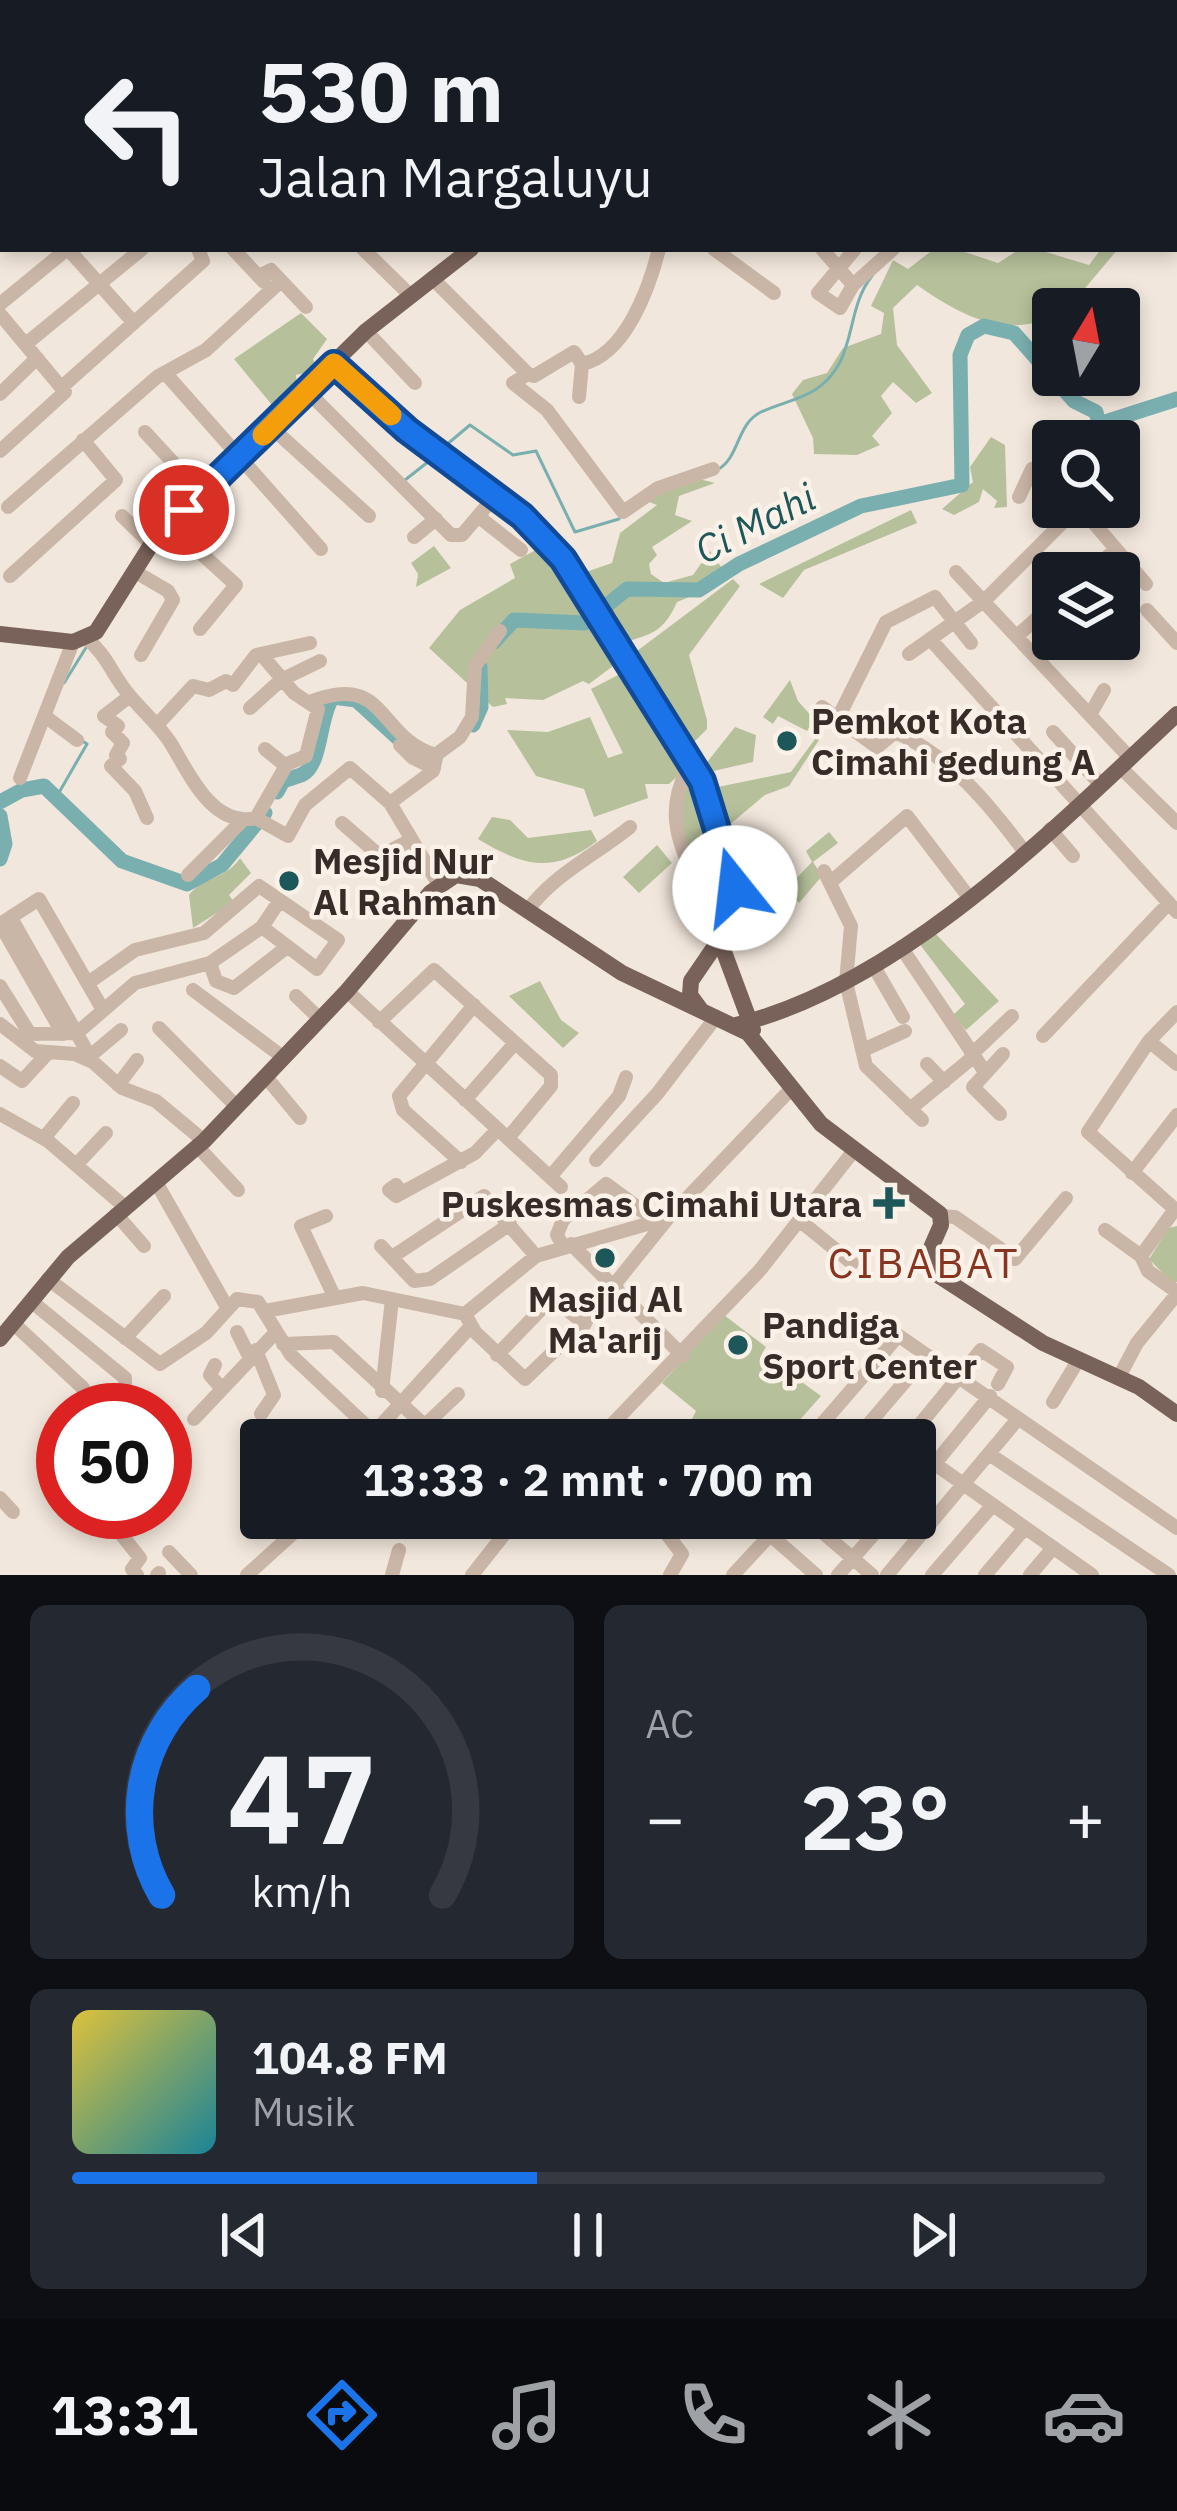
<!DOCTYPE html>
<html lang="id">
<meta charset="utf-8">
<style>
:root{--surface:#171b24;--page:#242831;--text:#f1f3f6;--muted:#9ea1a6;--line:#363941;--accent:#1a73e8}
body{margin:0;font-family:"IBM Plex Sans",sans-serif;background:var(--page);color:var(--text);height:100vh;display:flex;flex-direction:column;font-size:45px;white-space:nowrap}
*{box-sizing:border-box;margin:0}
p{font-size:39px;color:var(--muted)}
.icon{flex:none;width:66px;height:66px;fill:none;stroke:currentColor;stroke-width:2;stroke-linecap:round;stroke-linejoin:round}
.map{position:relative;height:1575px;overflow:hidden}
.sheet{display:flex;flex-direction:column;gap:30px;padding:30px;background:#0d0f14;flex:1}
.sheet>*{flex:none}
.hud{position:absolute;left:0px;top:0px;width:1179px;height:252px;box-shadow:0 6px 18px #0003;background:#171b24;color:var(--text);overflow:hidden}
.needle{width:78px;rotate:10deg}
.tools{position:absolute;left:1032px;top:288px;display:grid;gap:24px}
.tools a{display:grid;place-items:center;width:108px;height:108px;border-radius:12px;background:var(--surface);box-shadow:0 6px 18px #0003;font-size:60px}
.speed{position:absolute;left:36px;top:1383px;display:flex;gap:24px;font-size:60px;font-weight:700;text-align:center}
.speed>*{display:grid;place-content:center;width:156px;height:156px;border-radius:50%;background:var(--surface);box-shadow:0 6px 18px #0003;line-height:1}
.speed .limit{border:18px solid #d22;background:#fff;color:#111}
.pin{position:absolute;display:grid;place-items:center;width:102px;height:102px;color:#fff;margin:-51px;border:6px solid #fff;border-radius:50%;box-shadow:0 3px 12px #0007}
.me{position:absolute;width:132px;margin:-66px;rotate:344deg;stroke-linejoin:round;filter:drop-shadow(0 0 9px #0008)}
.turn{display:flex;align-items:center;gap:42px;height:252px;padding:0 60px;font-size:54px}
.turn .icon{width:156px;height:156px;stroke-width:2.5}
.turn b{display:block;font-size:84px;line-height:102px}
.big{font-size:90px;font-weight:700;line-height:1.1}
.sheet .tile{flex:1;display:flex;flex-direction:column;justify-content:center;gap:18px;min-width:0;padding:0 42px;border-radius:18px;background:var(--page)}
.sheet .dial{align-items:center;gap:0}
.dial svg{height:312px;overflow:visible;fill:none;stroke:var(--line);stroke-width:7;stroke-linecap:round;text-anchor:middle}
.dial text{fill:var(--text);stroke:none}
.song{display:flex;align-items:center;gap:36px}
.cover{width:144px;height:144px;border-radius:18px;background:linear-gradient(135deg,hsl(50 70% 55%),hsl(190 70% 35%))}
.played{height:12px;border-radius:6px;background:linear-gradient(90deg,var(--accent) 45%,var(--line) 45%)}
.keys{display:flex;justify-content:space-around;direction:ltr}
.heat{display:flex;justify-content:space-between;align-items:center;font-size:66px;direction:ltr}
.sheet .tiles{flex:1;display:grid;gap:30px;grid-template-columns:1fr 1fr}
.tile:last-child{grid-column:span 2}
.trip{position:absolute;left:240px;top:1419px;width:696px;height:120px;border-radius:12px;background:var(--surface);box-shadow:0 6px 18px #0003;font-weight:700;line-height:120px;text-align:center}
.dock{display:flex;height:192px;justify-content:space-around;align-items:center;background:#090b0e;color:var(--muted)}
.dock .icon{width:84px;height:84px}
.dock .selected{color:var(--accent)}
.dock b{font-size:54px;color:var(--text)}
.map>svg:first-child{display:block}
.green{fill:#b6c19b}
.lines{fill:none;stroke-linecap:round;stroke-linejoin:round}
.stream{stroke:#7aafb0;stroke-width:3}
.river{stroke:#7aafb0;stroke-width:15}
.minor{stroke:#cab6a7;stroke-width:14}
.major{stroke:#796259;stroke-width:16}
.route-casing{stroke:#114b97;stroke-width:30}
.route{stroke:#1a73e8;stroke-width:21}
.slow{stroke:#f59e0b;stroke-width:21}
.poi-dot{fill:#1d5759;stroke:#faf1e8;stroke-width:4.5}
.labels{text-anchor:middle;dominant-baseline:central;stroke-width:9;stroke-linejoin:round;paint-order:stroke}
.poi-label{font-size:36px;font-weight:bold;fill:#372c28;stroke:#faf1e8;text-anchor:start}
.water-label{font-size:39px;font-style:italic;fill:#1d5759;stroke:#faf1e8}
.quarter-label{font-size:42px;letter-spacing:3px;fill:#873520;stroke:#faf1e8}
</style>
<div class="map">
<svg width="1177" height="1575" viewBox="0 0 1177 1575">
<rect width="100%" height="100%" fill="#f2e7dc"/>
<path class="green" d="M 956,249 L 998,263 L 1020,249 L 1036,249 L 1089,265 L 1101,249 L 1118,249 L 1081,293 L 1061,297 L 1051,310 L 1053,331 L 1045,334 L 1033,323 C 992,333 951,309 917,285 L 893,308 L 897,345 L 932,393 L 916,403 L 893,382 L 881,396 L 892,413 L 872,436 L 880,445 L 857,455 L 814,454 L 813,438 L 792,394 L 803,380 L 827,373 L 843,348 L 881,334 L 884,313 L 871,306 L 893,260 L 908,269 L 930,252 Z
M 301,313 L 327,339 L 313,359 L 318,370 L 296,375 L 297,391 L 272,405 L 234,359 Z
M 991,437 L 1005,445 L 1007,507 L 994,508 L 997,501 L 983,489 L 979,502 L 954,515 L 942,509 L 973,482 L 970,467 Z
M 695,478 L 715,483 L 679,496 L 675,515 L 692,521 L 652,547 L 657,555 L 649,564 L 651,574 L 664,583 L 693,575 L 710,551 L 724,571 L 704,591 L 677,602 C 664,631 653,634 625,642 L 580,574 L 612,563 L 620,533 L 657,505 L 649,502 L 673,485 Z
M 911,510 L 917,523 L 804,570 L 783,598 L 759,584 Z
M 434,546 L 451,568 L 416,587 L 418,574 L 411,563 Z
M 543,546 L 617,663 L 589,684 L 583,681 L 543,700 L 505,698 L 507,704 L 493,707 L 429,648 L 460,610 L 515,578 L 510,564 Z
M 733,579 L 740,586 L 689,655 L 707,720 L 707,729 L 691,745 L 637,651 Z
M 622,673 L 687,767 L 669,784 L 645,784 L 648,798 L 594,817 L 584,789 L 536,776 L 507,730 L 548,732 L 590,717 L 608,758 L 623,753 L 591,689 Z
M 790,680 L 798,701 L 814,719 L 807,731 L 778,716 L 773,724 L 763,717 Z
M 735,727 L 756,735 L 753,762 L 709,772 L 704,766 Z
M 815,739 L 819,740 L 789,786 L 765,795 L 728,826 L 713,788 L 791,772 Z
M 689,771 L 721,858 L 699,871 L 677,821 Z
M 492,817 L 510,820 L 528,838 L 591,830 L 597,841 C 553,875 523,866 478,839 Z
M 829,832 L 838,843 L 813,862 L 822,876 L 799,903 L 786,889 L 812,862 L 806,851 Z
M 657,845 L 672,863 L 639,893 L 623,877 Z
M 240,858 L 251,873 L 229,895 L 234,902 L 193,928 L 189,895 C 203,877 228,878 240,858 Z
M 935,933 L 999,1001 L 966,1030 L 953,1015 L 965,1004 L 918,942 Z
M 540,981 L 561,1020 L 579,1033 L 563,1048 L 509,996 Z
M 1177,1226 L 1177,1282 L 1171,1282 L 1149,1259 L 1169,1228 Z
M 724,1315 L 766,1347 L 762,1353 L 821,1396 L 782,1440 L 718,1440 L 692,1419 L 696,1411 L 662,1383 Z"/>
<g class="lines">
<path class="stream" d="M 445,446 L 470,425 L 513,455 L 536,451 L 575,532 L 619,519
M 717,470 C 740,458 736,424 761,412 C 792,398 820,398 839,364 C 854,336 851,302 872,276
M 405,480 L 433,458
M 64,683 L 87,646
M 57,796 L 87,744 L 81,740"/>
<path class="river" d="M 494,642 L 514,620 L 585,623 L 627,589 L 699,590 L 739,564 L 861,506 L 962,485 L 960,355 L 968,335 L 984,326 L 1014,333 L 1074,401 L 1096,412 L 1099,424 L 1177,399
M 473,725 L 481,707 L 480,667
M 277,792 L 283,781 C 290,778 297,777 303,774 C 322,764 319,715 333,697 L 356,700 L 400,740
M 0,802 L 22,790 L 44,786 L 122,861 L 187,884 L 222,865 L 265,813
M 0,816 L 5,844 L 0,859"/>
<path class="minor" d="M 9,0 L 12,3
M 673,0 L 676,3
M 767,0 L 770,3
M 875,0 L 879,3
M 910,0 L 914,3
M 1043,0 L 1047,3
M 1101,0 L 1105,3
M 70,3 L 73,0
M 457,3 L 459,0
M 564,3 L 568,0
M 705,3 L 707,0
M 811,3 L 813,0
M 1128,3 L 1132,0
M 0,47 L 3,47
M 0,133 L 3,135
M 0,162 L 3,160
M 0,229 L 3,232
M 68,249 L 134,323
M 233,249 L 264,282
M 363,249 L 410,295
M 714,249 L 774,293
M 822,249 L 853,285 L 840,308 L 818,293 L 855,249
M 259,276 L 271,270 L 306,307
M 432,278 L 528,374 L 534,376 L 574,352 L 582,364
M 853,285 L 893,249
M 0,304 L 67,249
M 0,314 L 65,392 L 0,451
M 366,331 L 415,383
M 27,343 L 142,249
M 582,364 C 625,355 649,289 659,249
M 166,374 L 321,549
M 528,374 L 513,383 L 547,410 L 623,512 L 658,488 L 713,469
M 63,386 L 203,261 L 198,249
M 307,391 L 451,535 L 462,535 L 496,495
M 0,394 L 37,358
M 579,397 L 582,364
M 271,427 L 369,516
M 145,432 L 202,494
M 1019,497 L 1032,469 L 1043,467 L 1053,476
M 8,507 L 157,377 L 206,350 L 281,281
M 1080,507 L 1146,584
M 122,516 L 151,544
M 479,517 L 521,550
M 170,525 L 236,585 L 200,629
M 414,537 L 436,519
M 134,571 L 168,591 L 173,600 L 141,655
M 956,572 L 1130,758
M 1089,573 L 1115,550
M 10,576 L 116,480 L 83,440
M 1147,610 L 1177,643
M 1018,635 L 1053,604
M 86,638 C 106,654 111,672 126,691 C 140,709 157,723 170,742 C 189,773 212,828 256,818
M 930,639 L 1177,912
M 909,654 L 984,601 L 1078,507
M 130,696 L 104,716 L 118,726 L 112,732 L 123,743 L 116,755 L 120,759 L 111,766 L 135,791 L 147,818
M 312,701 C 387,672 378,739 436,755
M 822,707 L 877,747 L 895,732 C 950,756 989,804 1024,851
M 250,708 L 281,680 L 320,661
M 1091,713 L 1104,690
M 839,716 L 886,622 L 935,597 L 971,643
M 46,717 L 77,740
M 157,725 L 193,686 L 209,690 L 226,681 L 233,685 L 256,655 L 310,643
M 1053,732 L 1100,784
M 400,745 L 413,758 L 434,768
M 265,749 L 286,766
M 1120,767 L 1177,823
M 687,770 C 652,837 708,879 720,941
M 20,778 L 73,642
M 390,803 L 433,771 L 437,754 L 460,737 L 472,717 L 475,666 L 500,631
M 256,818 L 288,836 L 305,805 L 350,768 L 390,803 L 439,885
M 256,818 L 287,764 L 306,756 L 318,709 L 294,693 L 261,654
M 342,823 L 380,856 L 411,840
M 1050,829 L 1073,856
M 824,871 L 851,926 L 846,982 L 866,1066 L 922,1120
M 188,875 L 242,821
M 832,881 L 907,816 L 968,896
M 698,883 L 728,861
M 527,911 C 554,874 594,856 630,827
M 11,918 L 93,1062
M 0,924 L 39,899 L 103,1010
M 0,924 L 63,1034
M 901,947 L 985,1072
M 210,963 L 216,981 L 234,988 L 287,947
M 873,965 L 903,1017
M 88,983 L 135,950 L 204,933 L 259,886 L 338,940 L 317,969 L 262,927
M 0,986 L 30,1034 L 77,1033 L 135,983 L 210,963 L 262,927 L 280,900
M 193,990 L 284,1058
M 347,991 L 561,1187
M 296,996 L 320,1019
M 1177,1012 L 1149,1041 L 1088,1132 L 1177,1211
M 379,1022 L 434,970 L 551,1075 L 551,1086 L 508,1138
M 0,1024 L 35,1051 L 75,1054 L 93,1062 L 122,1088 L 156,1101 L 204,1141
M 159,1028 L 237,1107
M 1043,1036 L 1169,903
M 1149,1041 L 1177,1064
M 863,1050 L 905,1031
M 971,1055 L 1012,1016
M 90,1056 L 121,1030
M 927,1064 L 944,1082
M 0,1066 L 22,1081 L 47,1054
M 266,1077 L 300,1118
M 118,1085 L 137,1060
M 465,1100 L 515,1043
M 910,1109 L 972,1058
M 0,1114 L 48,1141 L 125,1207
M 1000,1114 L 973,1087 L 1003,1054
M 44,1138 L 73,1103
M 198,1147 L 238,1190
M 596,1160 L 657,1094 L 716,1017
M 461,1162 L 403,1110 L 399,1096 L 474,1005
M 76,1165 L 106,1133
M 1132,1173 L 1177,1115
M 550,1177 L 619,1096 L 626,1077
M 156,1182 L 228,1309
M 400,1190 L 396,1185 L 389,1190 L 396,1196 L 475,1153 L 498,1129
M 1175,1209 L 1141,1256 L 1148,1271 L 1177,1292
M 116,1214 L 144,1246
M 326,1216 L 301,1226 L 334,1296
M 940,1216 L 955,1217 L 1015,1259 L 1066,1198
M 799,1220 L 852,1263
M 1105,1230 L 1141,1256
M 571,1244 L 683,1356
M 381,1246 L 414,1281
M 563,1246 L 557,1235 L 563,1220 L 606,1184 L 656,1221
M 392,1257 L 484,1196 L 536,1256
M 48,1279 L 160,1364 L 206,1333 L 237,1299 L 258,1302 L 291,1355 L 374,1433
M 414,1281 L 430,1279 L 510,1224
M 614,1285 L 668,1218
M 31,1301 L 125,1378 L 125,1386 L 106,1410
M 265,1311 L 363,1293 L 465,1314 L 536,1256 L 668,1218 L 791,1089
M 465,1314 L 475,1332 L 525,1379 L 618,1290
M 13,1323 L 83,1388
M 886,1327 L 1177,1528
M 237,1332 L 249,1356
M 125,1338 L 164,1296
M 283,1344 L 334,1342 L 435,1435
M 256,1350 L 274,1395 L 261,1414
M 497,1355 L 552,1298 L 585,1324
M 215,1365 L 210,1375 L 221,1388
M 1119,1377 L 1137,1343 L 1177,1294
M 382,1391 L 392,1299
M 1053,1402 L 1079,1359
M 194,1419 L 276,1332
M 424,1426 L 458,1394
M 374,1433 L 471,1326
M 597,1440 L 760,1270 L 852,1153
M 808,1440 L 898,1336
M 855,1440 L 925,1358
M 907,1440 L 981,1350 L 1007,1367 L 998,1384
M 989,1454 L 1169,1575
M 935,1464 L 1092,1575
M 915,1488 L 990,1396
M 0,1498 L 13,1512
M 751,1518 L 816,1575
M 806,1518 L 872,1575
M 109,1519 L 140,1558 L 132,1569 L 137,1575
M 169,1552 L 191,1575
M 157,1575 L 159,1573
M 247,1575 L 310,1518
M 392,1575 L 399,1550
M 472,1575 L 517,1518
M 670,1575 L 682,1554 L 666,1533 L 676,1518
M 733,1575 L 770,1535
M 838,1575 L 888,1518
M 887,1575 L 1017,1420
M 932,1575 L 991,1507
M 985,1575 L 1024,1529
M 1030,1575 L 1052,1549"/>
<path class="major" d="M 500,0 L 504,3
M 334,364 L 407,429 L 544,536 L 699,776 L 732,875 L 735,901 L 730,924 L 691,981 L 690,995 L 701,1010
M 0,634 L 73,642 L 96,632 L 156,537 L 366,331 L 471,249
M 720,941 L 753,1030
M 736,1025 C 902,984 1055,828 1177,714
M 0,1339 L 68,1257 L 204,1141 L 347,991 L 431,892 L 456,875 L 480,879 L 622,973 L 748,1033 L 821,1124 L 940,1214 L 941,1225 L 927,1257 L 933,1272 L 1043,1343 L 1139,1387 L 1177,1414"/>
</g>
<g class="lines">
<g class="route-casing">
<path id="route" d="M 184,510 L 334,364 L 407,430 L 522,516 L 563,559 L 702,781 L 735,888"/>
</g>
<use href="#route" class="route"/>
<path class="slow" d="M 263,435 L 334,364 L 391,415"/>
</g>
<g class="poi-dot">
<circle cx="787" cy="741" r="12"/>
<circle cx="289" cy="881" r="12"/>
<path d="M883 1185h12v12h12v12h-12v12h-12v-12h-12v-12h12z"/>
<circle cx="605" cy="1258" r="12"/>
<circle cx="738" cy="1345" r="12"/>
</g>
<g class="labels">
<g class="poi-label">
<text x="811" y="720">Pemkot Kota<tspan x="811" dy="41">Cimahi gedung A</tspan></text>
<text x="313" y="860">Mesjid Nur<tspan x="313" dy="41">Al Rahman</tspan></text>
<text x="862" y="1203" text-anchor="end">Puskesmas Cimahi Utara</text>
<text x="605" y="1298" text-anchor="middle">Masjid Al<tspan x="605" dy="41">Ma'arij</tspan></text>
<text x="762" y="1324">Pandiga<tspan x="762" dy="41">Sport Center</tspan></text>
</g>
<g class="water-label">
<text transform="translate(755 523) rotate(-27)">Ci Mahi</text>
</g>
<g class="quarter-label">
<text x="924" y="1262">CIBABAT</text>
</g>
</g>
</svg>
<div class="tools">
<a><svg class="needle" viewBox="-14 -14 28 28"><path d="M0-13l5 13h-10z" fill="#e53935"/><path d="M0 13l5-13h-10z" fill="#9ea1a6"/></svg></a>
<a><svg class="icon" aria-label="search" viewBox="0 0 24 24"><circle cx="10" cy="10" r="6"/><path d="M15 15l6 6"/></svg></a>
<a><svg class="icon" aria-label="layers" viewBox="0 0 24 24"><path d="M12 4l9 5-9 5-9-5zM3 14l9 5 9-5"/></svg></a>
</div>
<div class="speed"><div class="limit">50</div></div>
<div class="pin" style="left:184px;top:510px;background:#d93025"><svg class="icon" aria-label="arrive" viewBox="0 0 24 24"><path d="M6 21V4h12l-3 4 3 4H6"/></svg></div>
<svg class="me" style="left:735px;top:888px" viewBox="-20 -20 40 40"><circle r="19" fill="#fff"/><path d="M0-13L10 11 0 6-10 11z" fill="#1a73e8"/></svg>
<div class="trip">13:33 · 2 mnt · 700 m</div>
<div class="hud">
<div class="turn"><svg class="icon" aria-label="left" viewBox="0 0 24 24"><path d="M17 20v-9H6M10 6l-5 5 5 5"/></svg><div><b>530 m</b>Jalan Margaluyu</div></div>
</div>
</div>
<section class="sheet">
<div class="tiles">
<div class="tile dial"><svg viewBox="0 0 100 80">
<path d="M14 69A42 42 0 1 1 86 69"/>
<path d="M14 69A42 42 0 0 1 23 16" stroke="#1a73e8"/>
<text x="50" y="56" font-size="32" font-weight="700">47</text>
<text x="50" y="72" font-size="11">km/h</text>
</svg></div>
<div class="tile"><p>AC</p>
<div class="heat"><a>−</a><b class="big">23°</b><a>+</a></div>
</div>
<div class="tile">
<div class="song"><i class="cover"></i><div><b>104.8 FM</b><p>Musik</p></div></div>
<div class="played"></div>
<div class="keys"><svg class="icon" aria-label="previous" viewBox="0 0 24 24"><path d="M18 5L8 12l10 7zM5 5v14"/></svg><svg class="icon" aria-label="pause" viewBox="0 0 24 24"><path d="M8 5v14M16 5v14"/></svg><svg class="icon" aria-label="next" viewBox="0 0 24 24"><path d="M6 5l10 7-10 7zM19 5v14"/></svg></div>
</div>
</div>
</section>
<nav class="dock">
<b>13:31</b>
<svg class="icon selected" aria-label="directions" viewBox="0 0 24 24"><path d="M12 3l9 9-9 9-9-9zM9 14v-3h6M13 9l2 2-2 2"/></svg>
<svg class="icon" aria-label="music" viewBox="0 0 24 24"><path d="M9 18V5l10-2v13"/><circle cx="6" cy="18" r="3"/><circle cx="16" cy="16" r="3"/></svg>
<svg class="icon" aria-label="phone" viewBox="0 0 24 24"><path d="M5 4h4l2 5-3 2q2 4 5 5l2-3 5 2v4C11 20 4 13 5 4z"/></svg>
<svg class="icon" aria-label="climate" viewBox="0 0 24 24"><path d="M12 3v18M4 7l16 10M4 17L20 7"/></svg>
<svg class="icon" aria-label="car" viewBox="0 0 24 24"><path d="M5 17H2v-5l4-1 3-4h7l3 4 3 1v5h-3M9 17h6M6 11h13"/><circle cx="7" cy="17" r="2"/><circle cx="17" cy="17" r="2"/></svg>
</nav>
